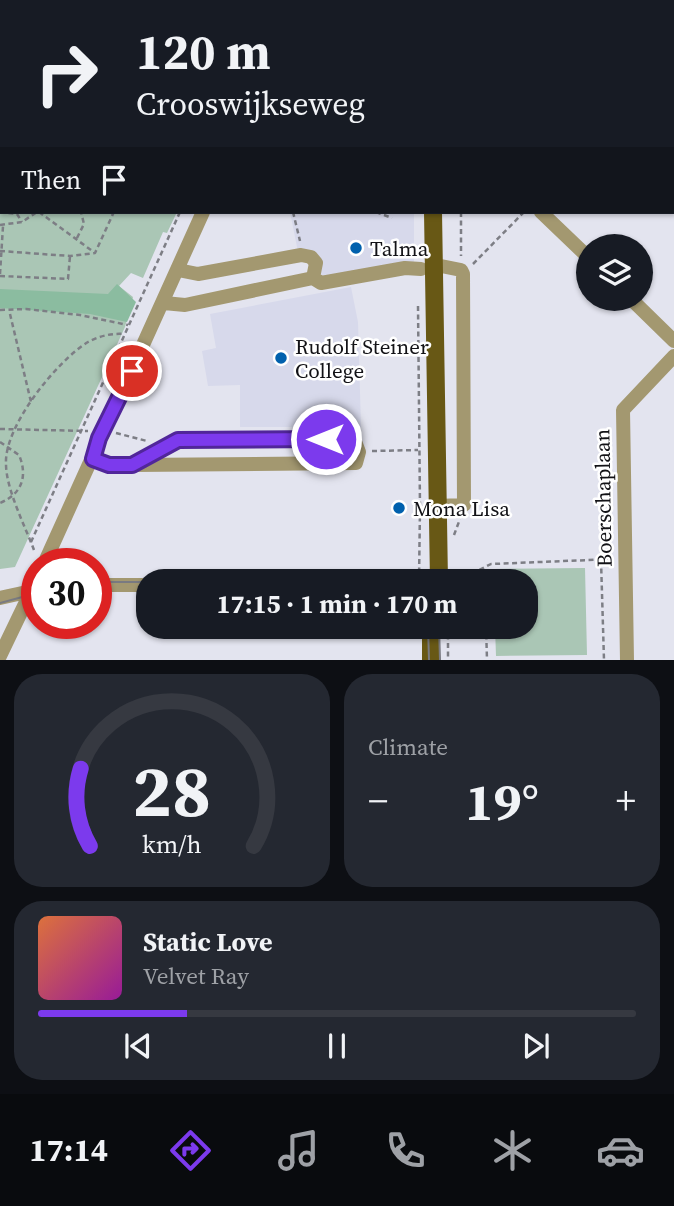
<!DOCTYPE html>
<meta charset="utf-8">
<style>
:root{--surface:#171b24;--page:#242831;--text:#f1f3f6;--muted:#9ea1a6;--line:#363941;--accent:#7c3aed}
body{margin:0;font-family:"Source Serif 4",serif;background:var(--page);color:var(--text);height:100vh;display:flex;flex-direction:column;font-size:26px;white-space:nowrap}
*{box-sizing:border-box;margin:0}
p{font-size:23px;color:var(--muted)}
.icon{flex:none;width:38px;height:38px;fill:none;stroke:currentColor;stroke-width:2;stroke-linecap:round;stroke-linejoin:round}
.map{position:relative;height:660px;overflow:hidden}
.side{display:flex;flex-direction:column;gap:14px;padding:14px;background:#0d0f14;flex:1}
.side>*{flex:none}
.guide{position:absolute;left:0px;top:0px;width:676px;height:214px;box-shadow:0 2px 5px #0004;background:#171b24;color:var(--text);overflow:hidden}
.tools{position:absolute;left:576px;top:234px;display:grid;gap:14px}
.tools a{display:grid;place-items:center;width:77px;height:77px;border-radius:50%;background:var(--surface);box-shadow:0 2px 5px #0004;font-size:35px}
.speed{position:absolute;left:21px;top:548px;display:flex;gap:14px;font-size:35px;font-weight:700;text-align:center}
.speed>*{display:grid;place-content:center;width:91px;height:91px;border-radius:50%;background:var(--surface);box-shadow:0 2px 5px #0004;line-height:1}
.speed .limit{border:10px solid #d22;background:#fff;color:#111}
.pin{position:absolute;display:grid;place-items:center;width:60px;height:60px;color:#fff;margin:-30px;border:4px solid #fff;border-radius:50%;box-shadow:0 2px 7px #0007}
.me{position:absolute;width:77px;margin:-38px;rotate:270deg;stroke-linejoin:round;filter:drop-shadow(0 0 5px #0008)}
.turn{display:flex;align-items:center;gap:24px;height:147px;padding:0 21px;font-size:32px}
.turn .icon{width:91px;height:91px;stroke-width:2.5}
.turn b{display:block;font-size:49px;line-height:60px}
.then{display:flex;align-items:center;height:66px;padding:0 21px;background:#0003;gap:14px;font-size:26px}
.big{font-size:52px;font-weight:700;line-height:1.1}
.side .tile{flex:1;display:flex;flex-direction:column;justify-content:center;gap:10px;min-width:0;padding:0 24px;border-radius:28px;background:var(--page)}
.side .dial{align-items:center;gap:0}
.dial svg{height:182px;overflow:visible;fill:none;stroke:var(--line);stroke-width:7;stroke-linecap:round;text-anchor:middle}
.dial text{fill:var(--text);stroke:none}
.song{display:flex;align-items:center;gap:21px}
.cover{width:84px;height:84px;border-radius:10px;background:linear-gradient(135deg,hsl(20 70% 55%),hsl(300 70% 35%))}
.played{height:7px;border-radius:4px;background:linear-gradient(90deg,var(--accent) 25%,var(--line) 25%)}
.keys{display:flex;justify-content:space-around;direction:ltr}
.heat{display:flex;justify-content:space-between;align-items:center;font-size:38px;direction:ltr}
.side .tiles{flex:1;display:grid;gap:14px;grid-template-columns:1fr 1fr}
.tile:last-child{grid-column:span 2}
.trip{position:absolute;left:136px;top:569px;width:402px;height:70px;border-radius:28px;background:var(--surface);box-shadow:0 2px 5px #0004;font-weight:700;line-height:70px;text-align:center}
.tab-bar{display:flex;height:112px;justify-content:space-around;align-items:center;background:#090b0e;color:var(--muted)}
.tab-bar .icon{width:49px;height:49px}
.tab-bar .selected{color:var(--accent)}
.tab-bar b{font-size:32px;color:var(--text)}
.map>svg:first-child{display:block}
.built{fill:#d7d9eb}
.green{fill:#aac6b5}
.forest{fill:#8bbca0}
.lines{fill:none;stroke-linecap:round;stroke-linejoin:round}
.path{stroke:#7d7e85;stroke-width:2.5;stroke-dasharray:5 3.5;stroke-linecap:butt}
.minor{stroke:#a39870;stroke-width:14}
.major{stroke:#685815;stroke-width:18}
.tram{stroke:#797a81;stroke-width:2}
.route-casing{stroke:#51269a;stroke-width:18}
.route{stroke:#7c3aed;stroke-width:12}
.poi-dot{fill:#0060ad;stroke:#fff;stroke-width:2.5}
.labels{text-anchor:middle;dominant-baseline:central;stroke-width:5;stroke-linejoin:round;paint-order:stroke}
.poi-label{font-size:21px;fill:#121216;stroke:#fff;text-anchor:start}
.street-label{font-size:21px;fill:#121216;stroke:#fff}
</style>
<div class="map">
<svg width="674" height="660" viewBox="0 0 674 660">
<rect width="100%" height="100%" fill="#e3e4ef"/>
<path class="built" d="M 278,212 L 414,212 L 414,264 L 320,279 L 322,266 L 298,252 L 290,212 Z
M 351,287 L 358,322 L 361,427 L 240,427 L 240,385 L 208,386 L 202,351 L 216,348 L 210,314 Z"/>
<path class="green" d="M 0,0 L 84,2 L 2,2 L 2,212 L 177,212 L 167,233 L 163,232 L 143,278 L 131,273 L 119,286 L 133,297 L 125,327 L 15,567 L 0,569 Z
M 585,568 L 587,655 L 496,656 L 495,627 L 527,626 L 527,581 L 495,581 L 494,569 Z"/>
<path class="forest" d="M 117,284 L 136,302 L 127,322 L 90,314 L 0,308 L 0,289 L 108,294 Z"/>
<g class="lines">
<path class="path" d="M 4,0 L 6,2
M 421,0 L 421,2
M 46,2 L 47,0
M 0,23 L 2,25
M 0,43 L 2,45
M 0,92 L 2,93
M 0,133 L 2,134
M 0,212 L 17,214 L 22,222
M 39,212 L 95,253
M 293,212 L 300,241
M 376,212 L 392,218
M 461,212 L 461,256
M 0,225 L 22,222 L 37,212
M 77,238 L 84,224 L 81,212
M 0,251 L 70,256 L 95,253 L 113,214 L 110,212
M 473,264 L 524,212
M 0,274 L 3,226
M 0,276 L 68,279 L 70,256
M 418,306 L 420,507 L 423,506
M 0,310 L 26,309 L 80,315 L 128,325
M 10,314 L 31,402
M 0,429 L 88,431
M 116,433 L 147,441
M 0,442 L 19,455 C 28,476 22,494 0,503
M 372,451 L 418,450
M 454,535 L 460,519
M 31,542 L 180,212
M 34,550 C 25,526 6,489 6,464 C 4,426 57,361 88,342 C 99,336 112,333 124,334
M 601,560 L 604,660
M 482,569 L 485,581
M 455,575 L 471,574 L 491,564 L 614,559
M 419,581 L 420,507
M 448,626 L 448,660
M 486,626 L 487,660"/>
<path class="minor" d="M 111,0 L 113,2
M 649,0 L 649,2
M 295,2 L 296,0
M 471,2 L 471,0
M 541,212 L 588,257
M 436,265 L 461,270 L 463,274 L 464,505 L 437,506
M 178,270 L 198,274 L 301,255 L 311,257 L 316,263 L 313,278
M 631,299 L 674,341
M 164,303 L 185,305 L 313,278 L 321,283 L 405,268 L 421,269
M 93,459 L 109,465 L 133,465 L 356,463 L 359,452 L 354,439 L 178,440 L 133,465
M 44,564 L 203,212
M 96,585 L 149,585
M 0,598 L 36,590
M 0,656 L 37,579
M 627,660 L 623,410 L 674,356"/>
<path class="major" d="M 440,2 L 440,0
M 433,212 L 439,581
M 431,626 L 431,660"/>
<path class="tram" d="M 268,581 L 398,581
M 96,582 L 149,582
M 0,603 L 37,593
M 428,626 L 429,660
M 439,626 L 440,660"/>
</g>
<g class="lines">
<g class="route-casing">
<path id="route" d="M 132,371 L 99,438 L 93,459 L 109,465 L 132,465 L 178,440 L 326,439"/>
</g>
<use href="#route" class="route"/>
</g>
<g class="poi-dot">
<circle cx="356" cy="248" r="7"/>
<circle cx="281" cy="358" r="7"/>
<circle cx="399" cy="508" r="7"/>
</g>
<g class="labels">
<g class="poi-label">
<text x="370" y="248">Talma</text>
<text x="295" y="346">Rudolf Steiner<tspan x="295" dy="24">College</tspan></text>
<text x="413" y="508">Mona Lisa</text>
</g>
<g class="street-label">
<text transform="translate(603 498) rotate(-91)">Boerschaplaan</text>
</g>
</g>
</svg>
<div class="tools">
<a><svg class="icon" aria-label="layers" viewBox="0 0 24 24"><path d="M12 4l9 5-9 5-9-5zM3 14l9 5 9-5"/></svg></a>
</div>
<div class="speed"><div class="limit">30</div></div>
<div class="pin" style="left:132px;top:371px;background:#d93025"><svg class="icon" aria-label="arrive" viewBox="0 0 24 24"><path d="M6 21V4h12l-3 4 3 4H6"/></svg></div>
<svg class="me" style="left:326px;top:439px" viewBox="-20 -20 40 40"><circle r="17" fill="#7c3aed" stroke="#fff" stroke-width="3"/><path d="M0-11L8 9 0 5-8 9z" fill="#fff"/></svg>
<div class="trip">17:15 · 1 min · 170 m</div>
<div class="guide">
<div class="turn"><svg class="icon" aria-label="right" viewBox="0 0 24 24"><path d="M7 20v-9h11M14 6l5 5-5 5"/></svg><div><b>120 m</b>Crooswijkseweg</div></div>
<div class="then">Then<svg class="icon" aria-label="arrive" viewBox="0 0 24 24"><path d="M6 21V4h12l-3 4 3 4H6"/></svg></div>
</div>
</div>
<section class="side">
<div class="tiles">
<div class="tile dial"><svg viewBox="0 0 100 80">
<path d="M14 69A42 42 0 1 1 86 69"/>
<path d="M14 69A42 42 0 0 1 10 35" stroke="#7c3aed"/>
<text x="50" y="56" font-size="32" font-weight="700">28</text>
<text x="50" y="72" font-size="11">km/h</text>
</svg></div>
<div class="tile"><p>Climate</p>
<div class="heat"><a>−</a><b class="big">19°</b><a>+</a></div>
</div>
<div class="tile">
<div class="song"><i class="cover"></i><div><b>Static Love</b><p>Velvet Ray</p></div></div>
<div class="played"></div>
<div class="keys"><svg class="icon" aria-label="previous" viewBox="0 0 24 24"><path d="M18 5L8 12l10 7zM5 5v14"/></svg><svg class="icon" aria-label="pause" viewBox="0 0 24 24"><path d="M8 5v14M16 5v14"/></svg><svg class="icon" aria-label="next" viewBox="0 0 24 24"><path d="M6 5l10 7-10 7zM19 5v14"/></svg></div>
</div>
</div>
</section>
<nav class="tab-bar">
<b>17:14</b>
<svg class="icon selected" aria-label="directions" viewBox="0 0 24 24"><path d="M12 3l9 9-9 9-9-9zM9 14v-3h6M13 9l2 2-2 2"/></svg>
<svg class="icon" aria-label="music" viewBox="0 0 24 24"><path d="M9 18V5l10-2v13"/><circle cx="6" cy="18" r="3"/><circle cx="16" cy="16" r="3"/></svg>
<svg class="icon" aria-label="phone" viewBox="0 0 24 24"><path d="M5 4h4l2 5-3 2q2 4 5 5l2-3 5 2v4C11 20 4 13 5 4z"/></svg>
<svg class="icon" aria-label="climate" viewBox="0 0 24 24"><path d="M12 3v18M4 7l16 10M4 17L20 7"/></svg>
<svg class="icon" aria-label="car" viewBox="0 0 24 24"><path d="M5 17H2v-5l4-1 3-4h7l3 4 3 1v5h-3M9 17h6M6 11h13"/><circle cx="7" cy="17" r="2"/><circle cx="17" cy="17" r="2"/></svg>
</nav>
